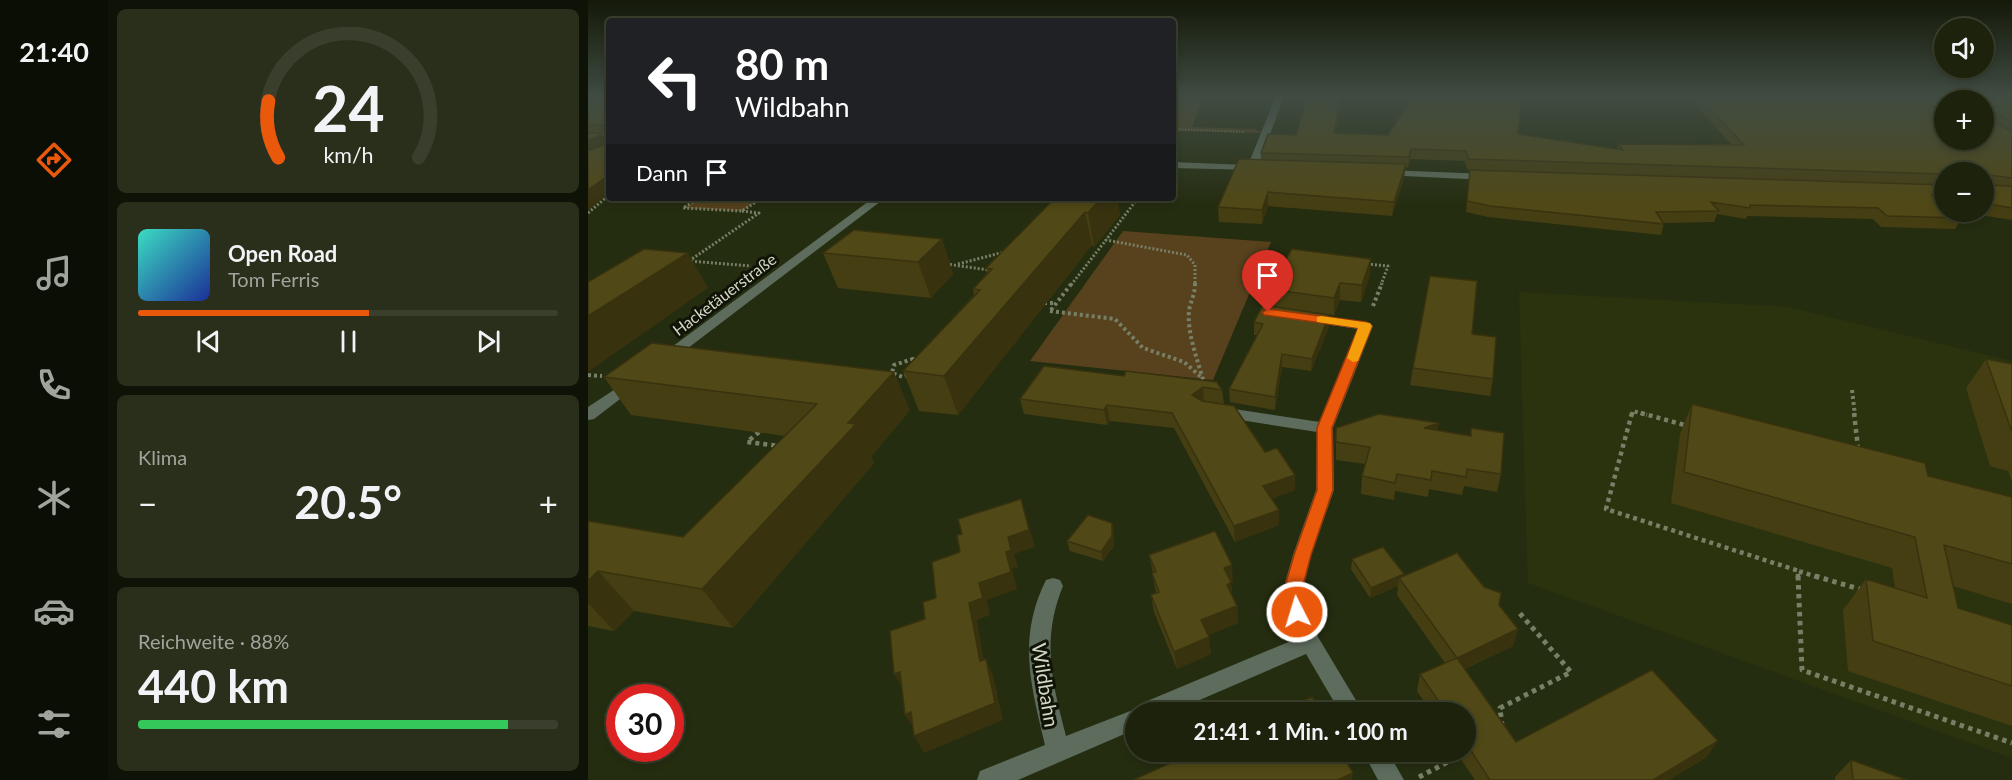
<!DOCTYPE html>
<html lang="de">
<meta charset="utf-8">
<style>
:root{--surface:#1c220c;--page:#292f1a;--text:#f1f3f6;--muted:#a0a49d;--line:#3a3f2d;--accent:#ea580c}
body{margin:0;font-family:Lato,sans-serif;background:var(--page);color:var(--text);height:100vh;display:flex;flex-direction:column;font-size:22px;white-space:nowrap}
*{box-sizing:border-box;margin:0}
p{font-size:20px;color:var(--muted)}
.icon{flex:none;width:33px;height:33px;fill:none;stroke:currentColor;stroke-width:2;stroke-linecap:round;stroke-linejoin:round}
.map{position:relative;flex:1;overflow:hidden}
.drawer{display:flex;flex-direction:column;gap:9px;padding:9px;background:#0f1307;width:480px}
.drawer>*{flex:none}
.banner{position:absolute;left:18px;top:18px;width:570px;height:183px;border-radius:6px;box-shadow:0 3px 9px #0003,0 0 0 2px var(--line);background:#202124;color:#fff;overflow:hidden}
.controls{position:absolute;left:1346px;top:18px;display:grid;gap:12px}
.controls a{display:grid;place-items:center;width:60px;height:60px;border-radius:50%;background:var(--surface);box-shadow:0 3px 9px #0003,0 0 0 2px var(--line);font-size:30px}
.speed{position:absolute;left:18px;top:684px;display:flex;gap:12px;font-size:30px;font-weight:700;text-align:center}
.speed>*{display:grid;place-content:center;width:78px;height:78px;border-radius:50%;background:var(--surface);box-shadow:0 3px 9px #0003,0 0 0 2px var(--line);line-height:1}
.speed .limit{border:9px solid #d22;background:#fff;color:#111}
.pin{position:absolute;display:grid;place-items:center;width:51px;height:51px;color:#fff;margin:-62px -26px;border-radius:50% 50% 50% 0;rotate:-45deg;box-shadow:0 0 6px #0007}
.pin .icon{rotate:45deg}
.me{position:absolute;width:66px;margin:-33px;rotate:355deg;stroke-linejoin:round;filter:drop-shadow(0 0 4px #0008)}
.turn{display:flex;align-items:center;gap:21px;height:126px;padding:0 30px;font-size:27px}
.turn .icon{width:78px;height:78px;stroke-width:2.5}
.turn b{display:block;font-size:42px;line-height:51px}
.then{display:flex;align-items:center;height:57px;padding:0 30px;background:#0003;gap:12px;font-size:22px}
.big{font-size:45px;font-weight:700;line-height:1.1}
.drawer .card{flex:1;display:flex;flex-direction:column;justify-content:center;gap:9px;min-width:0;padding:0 21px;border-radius:9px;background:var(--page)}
.drawer .dial{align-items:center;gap:0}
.dial svg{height:156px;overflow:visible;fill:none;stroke:var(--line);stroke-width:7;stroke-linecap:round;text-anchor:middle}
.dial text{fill:var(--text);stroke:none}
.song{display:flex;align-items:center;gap:18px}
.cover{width:72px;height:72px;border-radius:9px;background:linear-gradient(135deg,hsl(170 70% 55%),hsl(230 70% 35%))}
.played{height:6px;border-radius:3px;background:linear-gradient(90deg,var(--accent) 55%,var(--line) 55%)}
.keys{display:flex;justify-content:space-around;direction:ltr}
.heat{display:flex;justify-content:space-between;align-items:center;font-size:33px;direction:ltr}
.charge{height:9px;border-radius:4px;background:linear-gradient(90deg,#34c759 88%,var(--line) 0)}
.trip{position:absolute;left:537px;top:702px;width:351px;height:60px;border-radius:30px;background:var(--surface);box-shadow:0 3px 9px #0003,0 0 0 2px var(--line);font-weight:700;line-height:60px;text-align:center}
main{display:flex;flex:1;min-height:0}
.dock{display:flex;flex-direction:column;width:108px;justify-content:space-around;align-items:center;background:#0b0e05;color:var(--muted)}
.dock .icon{width:42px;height:42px}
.dock .active{color:var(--accent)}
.dock b{font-size:27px;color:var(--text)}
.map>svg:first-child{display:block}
.built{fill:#2a330e}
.green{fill:#57421d}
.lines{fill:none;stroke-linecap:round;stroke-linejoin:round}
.path-far4{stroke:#787f67;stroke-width:2;stroke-dasharray:1.5 1.5;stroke-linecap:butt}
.path-far3{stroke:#787f67;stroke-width:3;stroke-dasharray:2 2;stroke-linecap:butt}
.path-far2{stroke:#787f67;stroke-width:4;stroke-dasharray:3 3;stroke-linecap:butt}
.path-far1{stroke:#787f67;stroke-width:4.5;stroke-dasharray:4 4;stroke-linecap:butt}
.path{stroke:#787f67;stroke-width:5;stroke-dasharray:4.5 4.5;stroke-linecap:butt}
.minor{fill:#5d6c5c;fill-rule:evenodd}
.wall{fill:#453e13}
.shaded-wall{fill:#38320f}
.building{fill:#504816;stroke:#38320f;stroke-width:1.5;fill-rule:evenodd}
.route{fill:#ea580c;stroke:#983908;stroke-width:1.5}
.slow{fill:#f59e0b}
.labels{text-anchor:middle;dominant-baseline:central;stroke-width:6;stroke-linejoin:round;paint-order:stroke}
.street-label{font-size:16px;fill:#d3d8c7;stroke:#101407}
.near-street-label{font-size:20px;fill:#d3d8c7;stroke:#101407}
</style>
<main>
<nav class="dock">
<b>21:40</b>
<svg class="icon active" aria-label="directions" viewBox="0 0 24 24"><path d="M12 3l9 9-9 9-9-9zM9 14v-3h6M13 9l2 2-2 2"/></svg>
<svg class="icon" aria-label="music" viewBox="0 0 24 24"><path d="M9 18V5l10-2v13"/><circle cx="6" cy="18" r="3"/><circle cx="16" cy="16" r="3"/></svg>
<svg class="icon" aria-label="phone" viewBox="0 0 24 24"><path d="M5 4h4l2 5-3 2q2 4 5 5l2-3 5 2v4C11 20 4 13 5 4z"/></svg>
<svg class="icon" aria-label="climate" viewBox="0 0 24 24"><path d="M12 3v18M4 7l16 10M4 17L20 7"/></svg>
<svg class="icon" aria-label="car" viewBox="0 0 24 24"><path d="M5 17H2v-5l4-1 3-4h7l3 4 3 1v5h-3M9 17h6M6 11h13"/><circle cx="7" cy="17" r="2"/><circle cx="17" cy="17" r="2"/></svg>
<svg class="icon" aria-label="filters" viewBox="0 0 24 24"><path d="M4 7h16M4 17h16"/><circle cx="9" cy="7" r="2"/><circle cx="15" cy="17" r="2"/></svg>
</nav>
<section class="drawer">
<div class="card dial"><svg viewBox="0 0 100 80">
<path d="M14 69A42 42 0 1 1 86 69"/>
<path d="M14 69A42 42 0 0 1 9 40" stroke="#ea580c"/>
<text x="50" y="56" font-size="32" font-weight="700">24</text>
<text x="50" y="72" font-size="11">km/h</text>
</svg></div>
<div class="card">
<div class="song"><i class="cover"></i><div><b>Open Road</b><p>Tom Ferris</p></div></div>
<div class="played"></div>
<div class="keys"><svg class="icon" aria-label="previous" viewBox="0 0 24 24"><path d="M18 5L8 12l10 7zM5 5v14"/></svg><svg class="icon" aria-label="pause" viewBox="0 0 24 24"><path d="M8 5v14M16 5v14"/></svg><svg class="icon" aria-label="next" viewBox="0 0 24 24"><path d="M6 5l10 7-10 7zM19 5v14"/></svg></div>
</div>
<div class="card"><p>Klima</p>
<div class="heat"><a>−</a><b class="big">20.5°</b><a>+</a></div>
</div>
<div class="card"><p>Reichweite · 88%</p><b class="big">440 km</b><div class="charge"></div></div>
</section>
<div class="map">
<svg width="1424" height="780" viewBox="0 0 1424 780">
<rect width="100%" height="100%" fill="#252d10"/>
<path class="built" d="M 931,292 L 1200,307 L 1424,361 L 1424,758 L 940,583 Z"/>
<path class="green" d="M 585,97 L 614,101 L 604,127 L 665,129 L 678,133 L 585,131 Z
M 112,198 L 174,198 L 154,211 L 95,208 Z
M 535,231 L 683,242 L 625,380 L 442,361 Z"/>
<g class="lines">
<path class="path-far4" d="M 585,129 L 656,132"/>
<path class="path-far3" d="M 112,198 L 95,208 L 154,211 L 174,198
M 550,198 L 518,240 L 599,255 L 607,265 L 607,285
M 154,211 L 171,213 L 101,261 L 163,266
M 0,213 L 21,195
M 358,264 L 401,270
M 370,264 L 420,251
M 779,264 L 800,266 L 793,285
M 483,285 L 518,240"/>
<path class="path-far2" d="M 607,283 C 607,296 602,302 601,311 C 599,334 610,361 616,383
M 456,303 L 468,303
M 785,306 L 794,283
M 463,310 L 484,283
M 462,311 L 527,319 L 555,348 L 596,362 L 613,377
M 325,359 L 334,363 L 330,371 L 315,377 L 304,373 L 306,365 Z
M 0,375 L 14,376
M 1264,390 L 1267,415
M 1044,415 L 1045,411 L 1059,415"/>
<path class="path-far1" d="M 1044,413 L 1018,509 L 1214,572
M 1053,413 L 1100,426
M 1266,413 L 1270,448
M 171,432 L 159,442 L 192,446
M 1210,578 L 1210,571 L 1232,578"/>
<path class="path" d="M 1210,576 L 1214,670 L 1424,743
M 1227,576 L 1275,590
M 914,726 L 912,708 L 983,672 L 929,610
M 831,777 L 875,754"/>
<path class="minor" d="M 688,96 L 696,96 L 669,170 L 585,168 L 585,162 L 660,165 Z
M 798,170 L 900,174 L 905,177 L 900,180 L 795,175 L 795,171 Z
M 285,198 L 297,198 L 83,361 L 73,361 L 71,358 L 73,355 Z
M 721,314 L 778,322 L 785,326 L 745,428 L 746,490 L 723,555 L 713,597 L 730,637 L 775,712 L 752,712 L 718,654 L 584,712 L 548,712 L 548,729 L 430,780 L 389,780 L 392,771 L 457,745 C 443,686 429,638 458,580 L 465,578 L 472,580 L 475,586 C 453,640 464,682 478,736 L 550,708 L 552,704 L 710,638 L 693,597 L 705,555 L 728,490 L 729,432 L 633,417 L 625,412 L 633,407 L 732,422 L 770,329 L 716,321 L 714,318 L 716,315 Z
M 44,378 L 51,383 L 49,386 L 6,419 L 0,420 L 0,407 Z
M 775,752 L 800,752 L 816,780 L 790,780 Z"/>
</g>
<path class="wall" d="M 0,96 L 21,96 L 21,193 L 0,210 Z
M 724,96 L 755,96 L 748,133 L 800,135 L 823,99 L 820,96 L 934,96 L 930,134 L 1029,149 L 1030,144 L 1144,145 L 1099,96 L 1424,96 L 1424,220 L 1372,212 L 1395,212 L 1395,172 L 1356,172 L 1356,212 L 1374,218 L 1367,229 L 1293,227 L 1285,219 L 1159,216 L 1158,219 L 1129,214 L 1126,222 L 1076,223 L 1073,235 L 900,217 L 878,212 L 882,170 L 879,169 L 877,161 L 822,159 L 820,168 L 817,167 L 816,178 L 804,216 L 680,206 L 674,224 L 631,222 L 630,207 L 673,160 L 673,153 L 708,135 Z
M 467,198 L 529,198 L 532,215 L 506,247 L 504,245 L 370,415 L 331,411 L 315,371 L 386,295 L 385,289 L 399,273 L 398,268 Z
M 354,239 L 365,274 L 343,298 L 250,288 L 235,253 Z
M 782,275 L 773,302 L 752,300 L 746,315 L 682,306 L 681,289 Z
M 741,315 L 741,327 L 723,371 L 694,367 L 687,410 L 642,402 L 641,389 L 669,335 L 666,335 L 666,322 Z
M 884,334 L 905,379 L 902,396 L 822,385 L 825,368 Z
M 1398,359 L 1424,364 L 1424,482 L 1420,471 L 1402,466 L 1378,388 Z
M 456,366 L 634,390 L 636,404 L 677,452 L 707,475 L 707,490 L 683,499 L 691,510 L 691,525 L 647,542 L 586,428 L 522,421 L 519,425 L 436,414 L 432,399 Z
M 16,377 L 322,410 L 283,457 L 286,463 L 145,628 L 46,611 L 26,631 L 0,626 L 0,521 L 95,537 L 197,436 L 43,415 Z
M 1104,404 L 1340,476 L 1424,497 L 1424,604 L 1365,586 L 1370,608 L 1424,625 L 1424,726 L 1260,671 L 1255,610 L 1278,579 L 1307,588 L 1304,568 L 1083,503 L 1092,434 Z
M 748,428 L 850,430 L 882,436 L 883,428 L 913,474 L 909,492 L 876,486 L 874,495 L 841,489 L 840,497 L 807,491 L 806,500 L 773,494 L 774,476 L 778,464 L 748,460 Z
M 524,523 L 526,533 L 526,546 L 515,561 L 482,551 L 479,541 Z
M 561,555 L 645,582 L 643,583 L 644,596 L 649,606 L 650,623 L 620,635 L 623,654 L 589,669 L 566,612 L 563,595 L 568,593 L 564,573 L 565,573 Z
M 764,559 L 911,605 L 930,629 L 925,646 L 877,669 L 928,742 L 1119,757 L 1081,780 L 887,780 L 868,752 L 878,752 L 878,712 L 843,712 L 829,691 L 832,674 L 857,663 L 809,595 L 810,586 L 782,598 L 763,569 Z
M 1263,760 L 1319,780 L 1247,780 L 1247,777 Z"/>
<path class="shaded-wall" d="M 753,96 L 755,96 L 746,142 L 746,133 Z
M 13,135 L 20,147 L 0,156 L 0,140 Z
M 823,149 L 822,159 L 820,168 L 821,157 Z
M 818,164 L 816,178 L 804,216 L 806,202 Z
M 21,175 L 21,193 L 0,210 L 0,190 Z
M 680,192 L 680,206 L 674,224 L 674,210 Z
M 513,198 L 529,198 L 532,215 L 506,247 L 500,213 Z
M 497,212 L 504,245 L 370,415 L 356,376 Z
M 354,239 L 365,274 L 343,298 L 330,262 Z
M 100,253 L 120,288 L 0,372 L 0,316 Z
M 783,259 L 782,275 L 773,302 L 774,285 Z
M 752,283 L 752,300 L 746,315 L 746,298 Z
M 741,315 L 741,327 L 723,371 L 724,359 Z
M 694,354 L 694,367 L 687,410 L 687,397 Z
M 306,372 L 322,410 L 283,457 L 286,463 L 145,628 L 114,589 L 260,423 Z
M 615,387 L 616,402 L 606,410 L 604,395 Z
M 519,405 L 522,421 L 519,425 L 516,410 Z
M 851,423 L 849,440 L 836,428 Z
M 707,475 L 707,490 L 676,501 L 675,486 Z
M 433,499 L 447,547 L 426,554 L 430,567 L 424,569 L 429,589 L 399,600 L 402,615 L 389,620 L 399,678 L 392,661 L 381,603 L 391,583 L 418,552 L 420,537 Z
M 691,510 L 691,525 L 647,542 L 646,526 Z
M 524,523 L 526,533 L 526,546 L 515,561 L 513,552 Z
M 644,565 L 645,582 L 643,583 L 644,599 L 640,602 L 636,568 Z
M 10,571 L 46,611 L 26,631 L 0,603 L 0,581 Z
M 816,574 L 815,583 L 811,578 L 810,586 L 782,598 L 783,588 Z
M 649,606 L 650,623 L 616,637 L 613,620 Z
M 930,629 L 925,646 L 865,674 L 869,658 Z
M 621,637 L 623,654 L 589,669 L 586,652 Z
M 398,659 L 405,675 L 415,720 L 336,753 L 326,736 Z
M 312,672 L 316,690 L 306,674 Z
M 323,712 L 327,731 L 317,715 Z
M 1130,741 L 1119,757 L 1081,780 L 1065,780 Z
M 765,773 L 764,780 L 750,780 Z"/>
<path class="building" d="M 0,96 L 21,96 L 21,175 L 0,190 L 0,151 L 15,145 L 16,137 L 13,135 L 0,140 L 0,133 L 14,133 L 17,125 L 0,124 Z
M 724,96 L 753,96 L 746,133 L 800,135 L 825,96 L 934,96 L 930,134 L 1035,150 L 1030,144 L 1156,145 L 1110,96 L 1424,96 L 1424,121 L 1401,109 L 1398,109 L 1398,118 L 1424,131 L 1424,178 L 1401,175 L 1400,185 L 1424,186 L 1424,208 L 1395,203 L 1395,172 L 1356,172 L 1356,174 L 880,159 L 878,151 L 823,149 L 821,157 L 673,153 L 680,134 L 708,135 L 719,97 L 724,97 ZM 1356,100 L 1395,100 L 1395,140 L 1356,140 Z
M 651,159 L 818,164 L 806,202 L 680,192 L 674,210 L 630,207 Z
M 882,170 L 1356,185 L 1356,197 L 1343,195 L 1356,205 L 1356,212 L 1365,212 L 1374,218 L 1299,216 L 1290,208 L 1162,205 L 1162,208 L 1123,202 L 1131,211 L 1068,212 L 1076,224 L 902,206 L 879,201 Z
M 467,198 L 513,198 L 500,213 L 497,212 L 356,376 L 315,371 L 392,290 L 385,289 L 404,269 L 398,268 Z
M 266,230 L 354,239 L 330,262 L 235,253 Z
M 56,249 L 100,253 L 0,316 L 0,282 Z
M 704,249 L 783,259 L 774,285 L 752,283 L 746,298 L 681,289 Z
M 842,276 L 889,281 L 884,334 L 908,337 L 905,379 L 825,368 Z
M 675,305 L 741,315 L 724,359 L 694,354 L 687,397 L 641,389 L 675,324 L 666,322 Z
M 64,343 L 306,372 L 260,423 L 268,424 L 114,589 L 10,571 L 0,581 L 0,521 L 95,537 L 229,404 L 16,377 Z
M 1398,359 L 1424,364 L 1424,432 Z
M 456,366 L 536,376 L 538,371 L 629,382 L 634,390 L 615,387 L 604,395 L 614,401 L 646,406 L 677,452 L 689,448 L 707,475 L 675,486 L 691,510 L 646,526 L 584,413 L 519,405 L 516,410 L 432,399 Z
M 1104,404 L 1337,463 L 1340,476 L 1424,497 L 1424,564 L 1356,545 L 1370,608 L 1424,625 L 1424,686 L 1285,641 L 1278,579 L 1339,598 L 1327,537 L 1096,472 Z
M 791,414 L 851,423 L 836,428 L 883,436 L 883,428 L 916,433 L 913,474 L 879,469 L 878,477 L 844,471 L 843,480 L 809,474 L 807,483 L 774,476 L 782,447 L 748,442 L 748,428 Z
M 433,499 L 441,530 L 420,537 L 423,550 L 418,552 L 423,572 L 391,583 L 395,598 L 381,603 L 392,661 L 398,659 L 407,703 L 326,736 L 323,712 L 317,715 L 312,672 L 306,674 L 302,631 L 337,619 L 335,602 L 348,598 L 344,562 L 372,552 L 369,535 L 374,534 L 370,519 Z
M 500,515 L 524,523 L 524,536 L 513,552 L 479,541 Z
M 627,531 L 644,565 L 636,568 L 643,582 L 639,585 L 649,606 L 613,620 L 621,637 L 586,652 L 563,595 L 571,592 L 564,573 L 568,572 L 561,555 Z
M 795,547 L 816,574 L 783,588 L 764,559 Z
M 869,553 L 896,587 L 913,593 L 911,605 L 930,629 L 869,658 L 928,742 L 1064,670 L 1130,741 L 1065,780 L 902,780 L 878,743 L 878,712 L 858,712 L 832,674 L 869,658 L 811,578 Z
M 724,697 L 733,712 L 691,712 Z
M 607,752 L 753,752 L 765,773 L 750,780 L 545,780 Z
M 1263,760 L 1319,780 L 1265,780 Z"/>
<linearGradient id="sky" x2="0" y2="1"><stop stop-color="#141909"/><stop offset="0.47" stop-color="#404c42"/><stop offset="1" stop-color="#404c42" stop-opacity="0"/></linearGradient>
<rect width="1424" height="205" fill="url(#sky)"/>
<path class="route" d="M 680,309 L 778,322 L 784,326 L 744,428 L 745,490 L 723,555 L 712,597 L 719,612 L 716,617 L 709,620 L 703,617 L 694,597 L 706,555 L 729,490 L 729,428 L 770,328 L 676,315 L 674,312 Z"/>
<path class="slow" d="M 733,316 L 782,323 L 784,326 L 770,361 L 765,362 L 759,358 L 770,328 L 729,322 L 729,317 Z"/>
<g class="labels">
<g class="street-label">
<text transform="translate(136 294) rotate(-37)">Hacketäuerstraße</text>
</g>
<g class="near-street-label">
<text transform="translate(458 685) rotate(81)">Wildbahn</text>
</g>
</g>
</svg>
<div class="controls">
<a><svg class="icon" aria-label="sound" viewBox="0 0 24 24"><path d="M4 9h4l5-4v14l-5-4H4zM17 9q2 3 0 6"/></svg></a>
<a>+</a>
<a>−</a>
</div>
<div class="speed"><div class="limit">30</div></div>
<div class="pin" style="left:680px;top:312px;background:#d93025"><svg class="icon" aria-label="arrive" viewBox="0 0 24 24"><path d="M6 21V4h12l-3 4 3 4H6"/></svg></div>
<svg class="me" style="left:709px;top:612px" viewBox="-20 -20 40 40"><circle r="17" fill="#ea580c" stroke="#fff" stroke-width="3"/><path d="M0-11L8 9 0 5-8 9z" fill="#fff"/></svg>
<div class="trip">21:41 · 1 Min. · 100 m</div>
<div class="banner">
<div class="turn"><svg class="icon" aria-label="left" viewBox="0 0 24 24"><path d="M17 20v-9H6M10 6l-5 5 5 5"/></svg><div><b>80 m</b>Wildbahn</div></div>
<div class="then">Dann<svg class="icon" aria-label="arrive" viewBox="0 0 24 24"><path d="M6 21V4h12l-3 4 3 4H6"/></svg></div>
</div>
</div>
</main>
